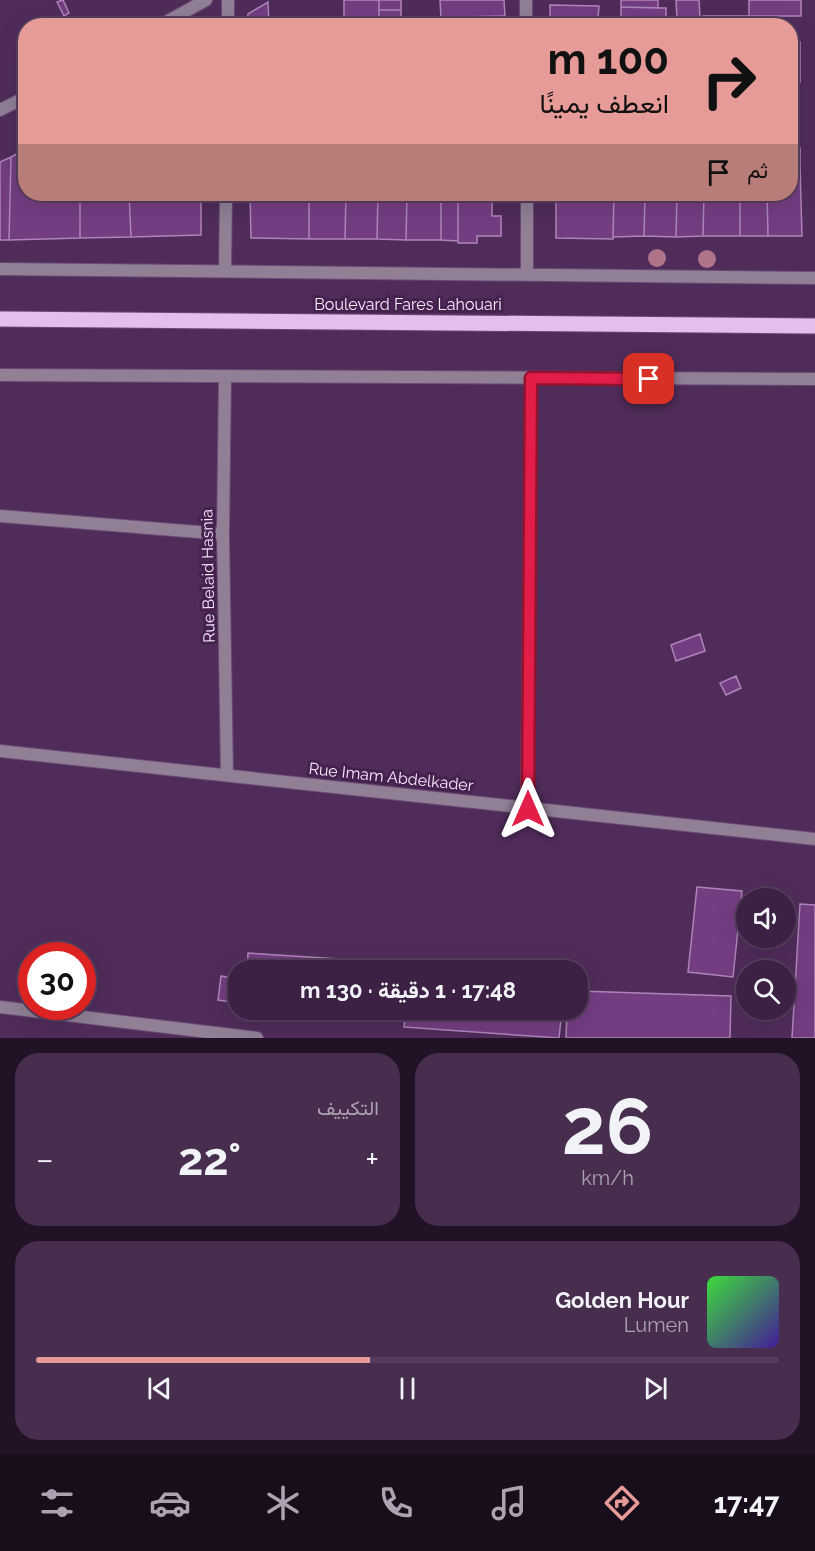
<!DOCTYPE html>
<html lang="ar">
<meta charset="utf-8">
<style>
:root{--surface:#3c2144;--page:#472e4f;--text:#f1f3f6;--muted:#aca3b2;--line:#553e5d;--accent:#e69b98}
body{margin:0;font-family:Raleway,Vazirmatn,sans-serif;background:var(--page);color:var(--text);direction:rtl;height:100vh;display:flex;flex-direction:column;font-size:22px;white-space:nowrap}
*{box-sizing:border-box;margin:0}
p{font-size:20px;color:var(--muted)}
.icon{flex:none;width:33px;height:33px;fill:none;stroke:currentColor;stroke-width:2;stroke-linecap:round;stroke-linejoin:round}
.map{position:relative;height:1038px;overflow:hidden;direction:ltr}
.side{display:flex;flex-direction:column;gap:15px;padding:15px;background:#211225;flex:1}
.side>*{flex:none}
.top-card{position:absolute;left:18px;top:18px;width:780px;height:183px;border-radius:24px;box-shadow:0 6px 24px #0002,0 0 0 2px var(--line);direction:rtl;background:#e69b98;color:#111;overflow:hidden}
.fabs{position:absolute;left:736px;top:888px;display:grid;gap:12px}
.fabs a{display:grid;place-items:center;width:60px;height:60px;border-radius:50%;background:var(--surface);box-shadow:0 6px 24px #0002,0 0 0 2px var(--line);font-size:30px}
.speed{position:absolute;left:18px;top:942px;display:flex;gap:12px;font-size:30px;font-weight:700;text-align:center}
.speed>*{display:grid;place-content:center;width:78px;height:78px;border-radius:50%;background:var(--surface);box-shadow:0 6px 24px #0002,0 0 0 2px var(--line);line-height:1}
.speed .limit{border:9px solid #d22;background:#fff;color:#111}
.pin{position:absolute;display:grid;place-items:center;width:51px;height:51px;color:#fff;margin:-26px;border-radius:12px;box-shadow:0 3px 9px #0006}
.me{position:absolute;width:66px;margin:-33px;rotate:0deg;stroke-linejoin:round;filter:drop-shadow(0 0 4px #0008)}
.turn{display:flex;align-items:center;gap:21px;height:126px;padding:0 30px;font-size:27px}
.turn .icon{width:78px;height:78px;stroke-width:2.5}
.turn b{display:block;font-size:42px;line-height:51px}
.then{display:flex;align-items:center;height:57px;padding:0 30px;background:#0003;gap:12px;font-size:22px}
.big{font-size:45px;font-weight:700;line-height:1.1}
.side .widget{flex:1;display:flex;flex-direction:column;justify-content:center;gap:9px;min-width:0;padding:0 21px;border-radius:24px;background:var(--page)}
.side .dial{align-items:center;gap:0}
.dial b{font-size:78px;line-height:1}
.song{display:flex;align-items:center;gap:18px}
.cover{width:72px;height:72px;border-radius:9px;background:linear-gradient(135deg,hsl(120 70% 55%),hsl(260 70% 35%))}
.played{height:6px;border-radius:3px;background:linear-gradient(90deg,var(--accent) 45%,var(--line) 45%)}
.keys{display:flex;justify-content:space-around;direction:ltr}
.heat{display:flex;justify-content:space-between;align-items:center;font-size:33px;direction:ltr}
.side .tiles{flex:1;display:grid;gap:15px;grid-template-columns:1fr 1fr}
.widget:last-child{grid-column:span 2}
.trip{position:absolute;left:228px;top:960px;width:360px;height:60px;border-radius:24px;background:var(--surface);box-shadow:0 6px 24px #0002,0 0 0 2px var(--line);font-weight:700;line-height:60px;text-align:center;direction:rtl}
.tab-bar{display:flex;height:96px;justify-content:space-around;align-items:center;background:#180d1b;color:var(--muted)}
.tab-bar .icon{width:42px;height:42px}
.tab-bar .on{color:var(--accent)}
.tab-bar b{font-size:27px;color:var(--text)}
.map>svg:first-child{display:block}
.building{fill:#743d82;stroke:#ae85b9;stroke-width:1.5}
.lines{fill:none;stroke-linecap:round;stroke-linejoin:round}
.service-casing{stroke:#6b4a74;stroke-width:14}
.minor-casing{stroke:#6b4a74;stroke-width:14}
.tertiary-casing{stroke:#6b4a74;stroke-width:14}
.primary-casing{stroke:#6b4a74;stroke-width:17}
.service{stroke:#907f95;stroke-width:12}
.minor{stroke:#907f95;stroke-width:12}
.tertiary{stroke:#907f95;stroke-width:12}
.primary{stroke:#e3bfed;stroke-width:15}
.tree{fill:#af7489}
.route-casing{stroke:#92132f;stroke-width:15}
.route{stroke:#e11d48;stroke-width:10}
.labels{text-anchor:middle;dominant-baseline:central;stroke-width:6;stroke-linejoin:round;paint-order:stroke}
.street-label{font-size:16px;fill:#fae8ff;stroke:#45224e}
</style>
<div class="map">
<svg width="815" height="1038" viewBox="0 0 815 1038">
<rect width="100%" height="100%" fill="#502c5a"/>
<path class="building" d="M 63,0 L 69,13 L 64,16 L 57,2 Z
M 344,0 L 379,0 L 379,26 L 344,26 Z
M 379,0 L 401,0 L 401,10 L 379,10 Z
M 440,0 L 504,0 L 505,16 L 441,18 Z
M 621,0 L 658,0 L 658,8 L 621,7 Z
M 676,0 L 699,0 L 700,18 L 677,18 Z
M 749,0 L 801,0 L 801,16 L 749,16 Z
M 268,2 L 269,26 L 247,26 L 248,14 Z
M 550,5 L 599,6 L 598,18 L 621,18 L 621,7 L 666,8 L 666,26 L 550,26 Z
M 379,10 L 401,10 L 401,26 L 379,26 Z
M 505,16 L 505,26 L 458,26 L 458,17 Z
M 703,16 L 749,16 L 749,26 L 703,26 Z
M 790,42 L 800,42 L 800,82 L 790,82 Z
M 790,148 L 800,148 L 800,166 L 790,167 Z
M 26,149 L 26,194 L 80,194 L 80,238 L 9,240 L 11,157 Z
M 11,157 L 9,240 L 0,240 L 0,162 Z
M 800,166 L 802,236 L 768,236 L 767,194 L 790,194 L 790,167 Z
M 80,194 L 129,194 L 131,237 L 80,238 Z
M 129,194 L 201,194 L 201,235 L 131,237 Z
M 250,194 L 309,194 L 309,239 L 251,238 Z
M 309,194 L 346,194 L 345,239 L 309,239 Z
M 346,194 L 378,194 L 377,239 L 345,239 Z
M 378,194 L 407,194 L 406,240 L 377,239 Z
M 407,194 L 441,194 L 441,240 L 406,240 Z
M 441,194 L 458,194 L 458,241 L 441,240 Z
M 458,194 L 492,194 L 492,216 L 501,216 L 501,236 L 477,236 L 477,243 L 458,243 Z
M 556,194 L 614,194 L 613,239 L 556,238 Z
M 614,194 L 645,194 L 644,236 L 613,237 Z
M 645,194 L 677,194 L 676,237 L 644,236 Z
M 677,194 L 704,194 L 703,236 L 676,237 Z
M 704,194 L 740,194 L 740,236 L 703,236 Z
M 740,194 L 767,194 L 768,236 L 740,236 Z
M 700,634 L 705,651 L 676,661 L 671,645 Z
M 736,676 L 741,688 L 726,695 L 720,683 Z
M 697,887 L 742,891 L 733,977 L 688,972 Z
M 800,904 L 815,905 L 815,1038 L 792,1038 Z
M 248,953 L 402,963 L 402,970 L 247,970 Z
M 221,976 L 238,979 L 238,1003 L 218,1000 Z
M 578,991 L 731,996 L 730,1038 L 566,1038 L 567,1010 L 578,1010 Z
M 246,1010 L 399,1010 L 399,1019 Z
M 406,1010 L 562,1010 L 559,1038 L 404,1027 Z"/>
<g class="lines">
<g class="service-casing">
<path id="service" d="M 0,1007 L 257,1038"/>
</g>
<g class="minor-casing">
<path id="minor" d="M 526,0 L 526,26
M 228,26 L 228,0
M 527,194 L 527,274
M 0,269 L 815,278
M 225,270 L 226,194
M 0,375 L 815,379
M 225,376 L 223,534 L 227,775
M 0,516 L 223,534
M 0,751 L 815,839
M 527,809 L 531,378"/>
</g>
<g class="tertiary-casing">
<path id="tertiary" d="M 159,26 L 206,0
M 0,110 L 26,97"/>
</g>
<g class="primary-casing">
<path id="primary" d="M 0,319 L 815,326"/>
</g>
<use href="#service" class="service"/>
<use href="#minor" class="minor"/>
<use href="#tertiary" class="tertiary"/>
<use href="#primary" class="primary"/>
</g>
<g class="tree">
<circle cx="657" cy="258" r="9"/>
<circle cx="707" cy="259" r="9"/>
</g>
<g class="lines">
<g class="route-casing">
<path id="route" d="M 528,809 L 531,378 L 649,379"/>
</g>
<use href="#route" class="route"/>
</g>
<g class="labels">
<g class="street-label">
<text x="408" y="304">Boulevard Fares Lahouari</text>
<text transform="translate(208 576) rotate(-91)">Rue Belaid Hasnia</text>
<text transform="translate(391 777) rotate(6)">Rue Imam Abdelkader</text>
</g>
</g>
</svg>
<div class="fabs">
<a><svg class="icon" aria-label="sound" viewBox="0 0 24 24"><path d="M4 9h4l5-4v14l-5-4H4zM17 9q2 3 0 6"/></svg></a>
<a><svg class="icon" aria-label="search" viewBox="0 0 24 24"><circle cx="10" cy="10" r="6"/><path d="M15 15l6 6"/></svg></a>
</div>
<div class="speed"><div class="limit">30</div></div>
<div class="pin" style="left:649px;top:379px;background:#d93025"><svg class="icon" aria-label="arrive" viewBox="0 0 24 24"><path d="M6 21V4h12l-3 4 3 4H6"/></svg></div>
<svg class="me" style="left:528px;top:809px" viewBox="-20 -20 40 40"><path d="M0-17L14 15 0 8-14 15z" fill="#e11d48" stroke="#fff" stroke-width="4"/></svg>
<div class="trip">17:48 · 1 دقيقة · 130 m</div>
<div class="top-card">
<div class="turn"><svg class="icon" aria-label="right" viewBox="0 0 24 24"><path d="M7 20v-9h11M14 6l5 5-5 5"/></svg><div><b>100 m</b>انعطف يمينًا</div></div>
<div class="then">ثم<svg class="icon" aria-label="arrive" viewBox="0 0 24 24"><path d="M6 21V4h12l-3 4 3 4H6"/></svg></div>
</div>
</div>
<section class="side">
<div class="tiles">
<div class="widget dial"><b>26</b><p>km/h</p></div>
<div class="widget"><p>التكييف</p>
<div class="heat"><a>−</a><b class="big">22°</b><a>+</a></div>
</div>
<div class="widget">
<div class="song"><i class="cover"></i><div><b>Golden Hour</b><p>Lumen</p></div></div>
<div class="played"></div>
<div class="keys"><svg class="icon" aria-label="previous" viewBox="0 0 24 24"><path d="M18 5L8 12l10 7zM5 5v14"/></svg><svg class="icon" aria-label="pause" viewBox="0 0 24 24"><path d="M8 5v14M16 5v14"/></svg><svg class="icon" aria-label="next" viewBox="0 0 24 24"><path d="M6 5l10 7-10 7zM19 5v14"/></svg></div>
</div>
</div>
</section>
<nav class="tab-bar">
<b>17:47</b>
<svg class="icon on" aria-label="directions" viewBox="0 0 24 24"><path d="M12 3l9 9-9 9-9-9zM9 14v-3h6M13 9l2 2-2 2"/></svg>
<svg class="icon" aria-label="music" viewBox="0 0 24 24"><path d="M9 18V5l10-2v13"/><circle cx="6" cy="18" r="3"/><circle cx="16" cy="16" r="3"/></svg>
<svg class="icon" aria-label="phone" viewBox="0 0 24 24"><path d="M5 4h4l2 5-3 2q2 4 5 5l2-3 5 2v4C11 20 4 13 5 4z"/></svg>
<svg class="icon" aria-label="climate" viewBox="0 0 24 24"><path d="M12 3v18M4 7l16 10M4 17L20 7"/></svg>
<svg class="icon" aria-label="car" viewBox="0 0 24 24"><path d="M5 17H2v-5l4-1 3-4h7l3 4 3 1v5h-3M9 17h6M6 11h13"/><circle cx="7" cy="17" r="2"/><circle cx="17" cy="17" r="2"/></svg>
<svg class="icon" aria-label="filters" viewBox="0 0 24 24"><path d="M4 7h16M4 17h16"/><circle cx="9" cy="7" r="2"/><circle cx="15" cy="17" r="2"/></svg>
</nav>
